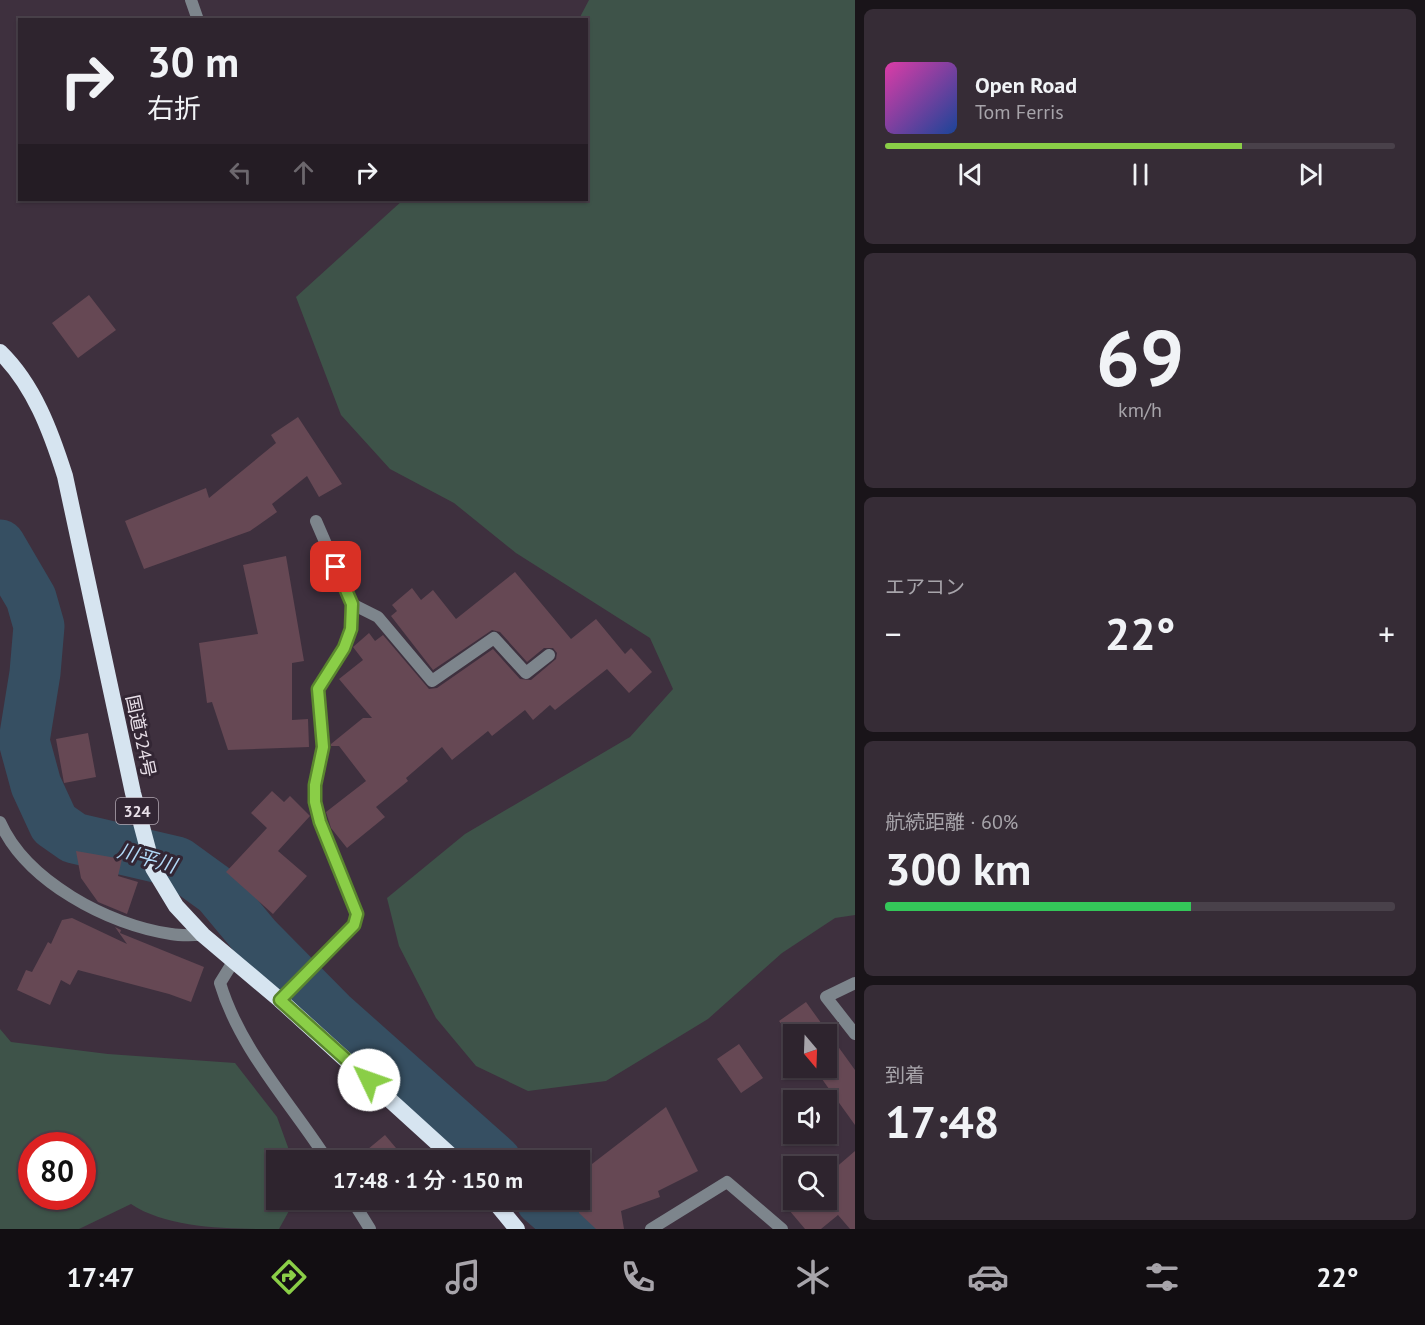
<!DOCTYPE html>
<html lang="ja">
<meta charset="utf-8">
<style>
:root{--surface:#2e242e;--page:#362c36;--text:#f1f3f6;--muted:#a7a4aa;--line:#49414a;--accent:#8ace47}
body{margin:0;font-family:"PT Sans","Noto Sans JP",sans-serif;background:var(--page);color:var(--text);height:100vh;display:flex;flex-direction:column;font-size:22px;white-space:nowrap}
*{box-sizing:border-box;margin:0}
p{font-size:20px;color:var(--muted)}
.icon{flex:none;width:33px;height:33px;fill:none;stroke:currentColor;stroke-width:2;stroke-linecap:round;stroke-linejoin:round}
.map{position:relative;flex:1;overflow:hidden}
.drawer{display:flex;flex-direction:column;gap:9px;padding:9px;background:#191419;width:570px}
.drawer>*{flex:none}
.guide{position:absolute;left:18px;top:18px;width:570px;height:183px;border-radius:0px;box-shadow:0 2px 4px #0004,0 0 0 2px var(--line);background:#2e242e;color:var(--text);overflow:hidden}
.needle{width:39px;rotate:161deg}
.controls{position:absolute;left:783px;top:1024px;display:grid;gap:12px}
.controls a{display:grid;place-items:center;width:54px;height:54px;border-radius:0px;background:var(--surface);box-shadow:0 2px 4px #0004,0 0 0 2px var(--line);font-size:30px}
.speed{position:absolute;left:18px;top:1132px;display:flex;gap:12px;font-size:30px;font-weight:700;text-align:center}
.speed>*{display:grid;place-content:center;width:78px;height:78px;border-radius:50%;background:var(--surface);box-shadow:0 2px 4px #0004,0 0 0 2px var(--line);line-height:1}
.speed .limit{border:9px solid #d22;background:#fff;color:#111}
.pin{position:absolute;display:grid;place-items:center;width:51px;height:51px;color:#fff;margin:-26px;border-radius:12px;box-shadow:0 3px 9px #0006}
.me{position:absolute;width:66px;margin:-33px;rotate:312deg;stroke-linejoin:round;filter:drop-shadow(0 0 4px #0008)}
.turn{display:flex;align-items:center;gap:21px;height:126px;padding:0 30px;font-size:27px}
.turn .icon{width:78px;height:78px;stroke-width:2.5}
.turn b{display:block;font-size:42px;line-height:51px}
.lanes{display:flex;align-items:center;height:57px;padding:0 30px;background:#0003;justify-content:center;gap:30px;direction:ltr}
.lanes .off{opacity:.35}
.big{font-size:45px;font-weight:600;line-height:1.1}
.drawer .widget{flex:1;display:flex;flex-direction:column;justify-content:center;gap:9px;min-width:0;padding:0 21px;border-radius:9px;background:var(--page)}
.drawer .dial{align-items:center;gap:0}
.dial b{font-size:78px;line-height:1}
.song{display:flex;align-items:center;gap:18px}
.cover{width:72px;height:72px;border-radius:9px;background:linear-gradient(135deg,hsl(320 70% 55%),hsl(220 70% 35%))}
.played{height:6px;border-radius:3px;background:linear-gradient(90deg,var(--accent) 70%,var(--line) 70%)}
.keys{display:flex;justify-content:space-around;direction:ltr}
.heat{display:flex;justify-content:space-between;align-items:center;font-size:33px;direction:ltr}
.charge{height:9px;border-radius:4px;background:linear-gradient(90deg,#34c759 60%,var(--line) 0)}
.trip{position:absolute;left:266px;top:1150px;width:324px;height:60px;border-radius:0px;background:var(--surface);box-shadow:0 2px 4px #0004,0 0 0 2px var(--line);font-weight:600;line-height:60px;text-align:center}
.menu{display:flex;height:96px;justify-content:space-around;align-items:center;background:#120e12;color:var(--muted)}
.menu .icon{width:42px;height:42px}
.menu .on{color:var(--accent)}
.menu b{font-size:27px;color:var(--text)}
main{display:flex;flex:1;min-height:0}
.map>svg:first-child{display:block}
.green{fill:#3e5349;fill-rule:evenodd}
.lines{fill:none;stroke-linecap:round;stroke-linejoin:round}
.river{stroke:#364f62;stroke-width:51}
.building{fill:#664854}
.minor{stroke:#7d858c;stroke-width:12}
.trunk{stroke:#d6e4f0;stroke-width:16}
.route-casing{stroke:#5a862e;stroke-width:15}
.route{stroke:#8ace47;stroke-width:10}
.labels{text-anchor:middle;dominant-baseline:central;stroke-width:6;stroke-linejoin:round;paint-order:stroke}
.shield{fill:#332634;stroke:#b2a8b3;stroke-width:1.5}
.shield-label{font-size:16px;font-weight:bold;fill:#e9e0e9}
.street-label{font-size:18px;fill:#e9e0e9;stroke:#332634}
.water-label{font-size:20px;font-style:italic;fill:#b2d9f7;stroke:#332634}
</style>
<main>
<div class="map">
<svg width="855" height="1229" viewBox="0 0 855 1229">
<rect width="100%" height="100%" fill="#3e303e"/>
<path class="green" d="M 589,0 L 855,0 L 855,915 L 835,918 L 782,953 L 708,1019 L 606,1081 L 528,1091 L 476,1066 L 436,1018 L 399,946 L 387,898 L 465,834 L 630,737 L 673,689 L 650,638 L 516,553 L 454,503 L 390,469 L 341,415 L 296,297 L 403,200 L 586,200 L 586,20 L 579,19 Z
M 0,1029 L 11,1042 L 108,1054 L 235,1063 L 277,1117 L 293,1161 L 276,1161 L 276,1200 L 295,1200 L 279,1229 C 231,1229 168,1229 131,1204 L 79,1229 L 0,1229 ZM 32,1146 L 82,1146 L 82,1197 L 32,1197 Z"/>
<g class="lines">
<path class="river" d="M 0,545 L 31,598 L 39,626 L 35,673 L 24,741 L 36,785 L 54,824 L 74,838 L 177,862 L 217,891 L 257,939 L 331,1014 L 496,1161
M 541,1200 L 574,1229"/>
</g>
<path class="building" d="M 89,295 L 116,330 L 78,358 L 52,323 Z
M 298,417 L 342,484 L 319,497 L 307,476 L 272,504 L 277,512 L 250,531 L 144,569 L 125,521 L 206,488 L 209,498 L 276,443 L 271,435 Z
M 286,556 L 304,661 L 292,663 L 292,720 L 308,719 L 309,747 L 228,750 L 212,702 L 207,703 L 199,643 L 258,634 L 243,565 Z
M 515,572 L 571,639 L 596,619 L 625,654 L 631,648 L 652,672 L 629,693 L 607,669 L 555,710 L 550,705 L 533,720 L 525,710 L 492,736 L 488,731 L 452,760 L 442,747 L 406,778 L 408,781 L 376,807 L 385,817 L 347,848 L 331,828 L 326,812 L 366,781 L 339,746 L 331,746 L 331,744 L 363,718 L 372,718 L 339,679 L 363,660 L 353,647 L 369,633 L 375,641 L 383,635 L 429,689 L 437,688 L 493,649 L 520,679 L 531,680 L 556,659 L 557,653 L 553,648 L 544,648 L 527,662 L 500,632 L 492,630 L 433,670 L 391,616 L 397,611 L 392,605 L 412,588 L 421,600 L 433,590 L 456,619 Z
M 88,733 L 96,777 L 64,783 L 56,739 Z
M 272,791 L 284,802 L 290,796 L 310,816 L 278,851 L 307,876 L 273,914 L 226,872 L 267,828 L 251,813 Z
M 76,851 L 122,859 L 118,876 L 138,882 L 127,914 L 98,902 L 81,878 Z
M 72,918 L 127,944 L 115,927 L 121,930 L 120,933 L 204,967 L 191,1002 L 169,994 L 78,970 L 70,985 L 61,980 L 50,1005 L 17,990 L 26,970 L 32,972 L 48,942 L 51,944 L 62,920 Z
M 806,1002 L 855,1070 L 855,1125 L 814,1068 L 826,1068 L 826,1035 L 794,1035 L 794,1040 L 779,1021 Z
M 739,1044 L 763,1078 L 741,1093 L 717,1059 Z
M 666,1107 L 698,1171 L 658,1191 L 660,1197 L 621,1211 L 624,1229 L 596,1229 L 579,1213 L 579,1174 Z
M 385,1135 L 407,1161 L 358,1161 L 356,1159 Z
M 855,1151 L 855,1229 L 850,1229 L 838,1215 L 821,1229 L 805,1229 L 789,1210 L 800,1200 L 826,1200 L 826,1176 Z"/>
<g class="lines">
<path class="minor" d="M 191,0 L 198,20
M 352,604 L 378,617 L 432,681 L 494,638 L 526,673 L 549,655
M 0,822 C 26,881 108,925 171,934 C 181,936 192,935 203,935
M 233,962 L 220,983 C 240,1050 291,1103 328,1161
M 855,983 L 826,997 L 855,1034
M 280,1000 L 354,925 L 357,914 L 320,822 L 315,802 L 315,785 L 323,747 L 318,689 L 344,648 L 351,629 L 352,604 L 316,521
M 352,1200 L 370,1229
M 651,1229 L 727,1182 L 782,1229"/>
<path class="trunk" d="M 0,352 C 34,385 51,432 65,476 L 133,793 L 153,868 L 176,906 L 203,935 L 280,1000 L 457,1161
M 493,1200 L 517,1229"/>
</g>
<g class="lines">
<g class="route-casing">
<path id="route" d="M 336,567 L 352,604 L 351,629 L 344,648 L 318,689 L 323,747 L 315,785 L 315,802 L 320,822 L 357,914 L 354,925 L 280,1000 L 369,1080"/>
</g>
<use href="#route" class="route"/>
</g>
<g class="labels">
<rect class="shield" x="116" y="798" width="42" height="26" rx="4.5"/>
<g class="shield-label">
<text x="137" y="811">324</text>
</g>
<g class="street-label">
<text transform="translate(141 736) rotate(78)">国道324号</text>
</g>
<g class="water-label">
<text transform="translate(147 858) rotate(16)">川平川</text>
</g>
</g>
</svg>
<div class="controls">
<a><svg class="needle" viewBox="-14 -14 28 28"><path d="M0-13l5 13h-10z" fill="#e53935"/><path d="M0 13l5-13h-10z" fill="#a7a4aa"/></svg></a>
<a><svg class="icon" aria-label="sound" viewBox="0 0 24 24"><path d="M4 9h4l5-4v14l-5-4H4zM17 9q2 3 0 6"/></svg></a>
<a><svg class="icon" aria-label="search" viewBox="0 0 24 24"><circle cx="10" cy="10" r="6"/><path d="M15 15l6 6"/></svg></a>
</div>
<div class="speed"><div class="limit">80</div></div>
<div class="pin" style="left:336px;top:567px;background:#d93025"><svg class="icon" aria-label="arrive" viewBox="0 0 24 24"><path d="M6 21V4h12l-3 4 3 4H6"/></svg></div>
<svg class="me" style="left:369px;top:1080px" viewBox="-20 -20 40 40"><circle r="19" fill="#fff"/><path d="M0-13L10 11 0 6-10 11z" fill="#8ace47"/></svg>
<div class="trip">17:48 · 1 分 · 150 m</div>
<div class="guide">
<div class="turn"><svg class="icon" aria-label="right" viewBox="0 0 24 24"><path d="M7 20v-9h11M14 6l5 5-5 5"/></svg><div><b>30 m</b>右折</div></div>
<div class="lanes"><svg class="icon off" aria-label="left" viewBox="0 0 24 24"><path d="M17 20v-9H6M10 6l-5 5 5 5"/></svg><svg class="icon off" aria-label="ahead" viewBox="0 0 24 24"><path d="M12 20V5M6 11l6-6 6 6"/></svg><svg class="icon" aria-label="right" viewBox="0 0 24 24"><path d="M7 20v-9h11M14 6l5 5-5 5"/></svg></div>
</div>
</div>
<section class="drawer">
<div class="widget">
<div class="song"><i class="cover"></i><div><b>Open Road</b><p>Tom Ferris</p></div></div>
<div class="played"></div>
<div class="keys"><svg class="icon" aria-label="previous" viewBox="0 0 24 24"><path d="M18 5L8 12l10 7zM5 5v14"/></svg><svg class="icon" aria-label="pause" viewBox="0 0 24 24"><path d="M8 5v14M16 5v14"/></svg><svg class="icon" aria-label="next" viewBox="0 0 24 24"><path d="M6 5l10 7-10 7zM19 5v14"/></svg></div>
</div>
<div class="widget dial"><b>69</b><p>km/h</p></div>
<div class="widget"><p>エアコン</p>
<div class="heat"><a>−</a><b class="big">22°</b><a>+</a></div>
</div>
<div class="widget"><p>航続距離 · 60%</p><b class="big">300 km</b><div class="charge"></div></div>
<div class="widget"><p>到着</p><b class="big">17:48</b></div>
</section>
</main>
<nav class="menu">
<b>17:47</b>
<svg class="icon on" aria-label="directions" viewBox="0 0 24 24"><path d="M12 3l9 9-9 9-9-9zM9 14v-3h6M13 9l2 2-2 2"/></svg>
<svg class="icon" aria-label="music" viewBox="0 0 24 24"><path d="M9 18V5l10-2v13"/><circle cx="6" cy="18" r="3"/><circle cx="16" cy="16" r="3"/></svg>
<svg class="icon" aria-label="phone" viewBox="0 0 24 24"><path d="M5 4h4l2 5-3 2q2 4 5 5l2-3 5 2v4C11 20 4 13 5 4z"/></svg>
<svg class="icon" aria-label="climate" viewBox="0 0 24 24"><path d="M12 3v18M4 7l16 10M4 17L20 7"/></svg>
<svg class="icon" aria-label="car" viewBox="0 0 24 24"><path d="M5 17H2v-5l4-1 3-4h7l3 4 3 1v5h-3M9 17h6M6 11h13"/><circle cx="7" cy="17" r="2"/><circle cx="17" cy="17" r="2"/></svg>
<svg class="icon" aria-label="filters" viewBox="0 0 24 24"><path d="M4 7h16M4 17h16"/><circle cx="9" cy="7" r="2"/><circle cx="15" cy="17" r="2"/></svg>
<b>22°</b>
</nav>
